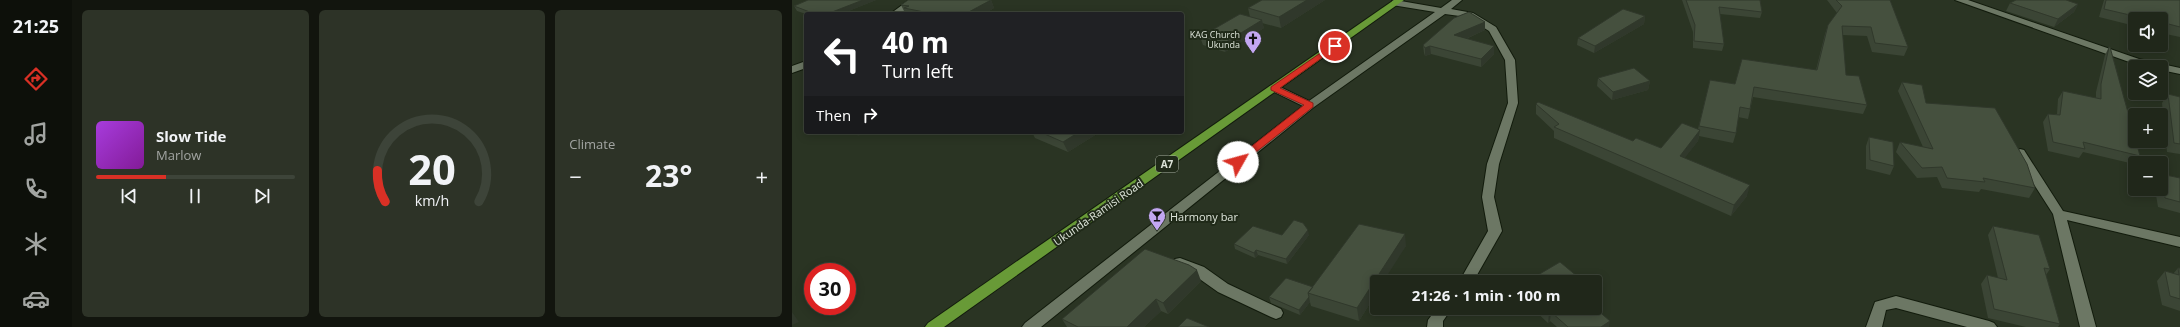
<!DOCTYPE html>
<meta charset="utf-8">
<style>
:root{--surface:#20271a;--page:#2d3327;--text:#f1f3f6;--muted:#a2a5a2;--line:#3d4439;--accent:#d93025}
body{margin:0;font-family:"Open Sans",sans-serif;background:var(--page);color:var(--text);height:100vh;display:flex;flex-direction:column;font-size:15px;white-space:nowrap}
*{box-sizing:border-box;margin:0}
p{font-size:13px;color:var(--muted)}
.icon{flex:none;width:22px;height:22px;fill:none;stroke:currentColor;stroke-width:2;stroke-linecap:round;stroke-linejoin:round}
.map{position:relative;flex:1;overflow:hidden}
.panel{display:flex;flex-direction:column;gap:10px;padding:10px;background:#12150e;width:720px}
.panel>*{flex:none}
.top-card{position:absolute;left:12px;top:12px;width:380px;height:122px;border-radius:4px;box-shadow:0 2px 10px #0003,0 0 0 1px var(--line);background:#202124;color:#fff;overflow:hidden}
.controls{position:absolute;left:1336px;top:12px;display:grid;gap:8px}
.controls a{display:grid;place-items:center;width:40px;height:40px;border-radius:4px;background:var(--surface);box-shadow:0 2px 10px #0003,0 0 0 1px var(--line);font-size:20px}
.speed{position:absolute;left:12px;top:263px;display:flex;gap:8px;font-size:20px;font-weight:700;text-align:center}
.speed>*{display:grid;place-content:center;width:52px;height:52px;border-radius:50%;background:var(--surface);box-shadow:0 2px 10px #0003,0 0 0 1px var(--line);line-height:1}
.speed .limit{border:6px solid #d22;background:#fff;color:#111}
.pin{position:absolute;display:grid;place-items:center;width:34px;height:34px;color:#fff;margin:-17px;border:2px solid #fff;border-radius:50%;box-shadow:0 1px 4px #0007}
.me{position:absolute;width:44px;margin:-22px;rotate:52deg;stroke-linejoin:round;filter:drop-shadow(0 0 3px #0008)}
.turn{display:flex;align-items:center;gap:14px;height:84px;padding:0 12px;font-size:18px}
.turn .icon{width:52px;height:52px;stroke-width:2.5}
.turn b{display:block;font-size:28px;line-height:34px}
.then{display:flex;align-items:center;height:38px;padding:0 12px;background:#0003;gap:8px;font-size:15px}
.big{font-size:30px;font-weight:700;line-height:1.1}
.panel .tile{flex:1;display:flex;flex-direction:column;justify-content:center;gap:6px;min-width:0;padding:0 14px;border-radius:6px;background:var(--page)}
.panel .dial{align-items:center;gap:0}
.dial svg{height:104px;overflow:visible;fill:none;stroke:var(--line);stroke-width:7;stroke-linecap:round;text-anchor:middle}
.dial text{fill:var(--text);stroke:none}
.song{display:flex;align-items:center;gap:12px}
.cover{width:48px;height:48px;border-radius:6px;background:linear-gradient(135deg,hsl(280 70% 55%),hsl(290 70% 35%))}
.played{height:4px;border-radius:2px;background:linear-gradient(90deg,var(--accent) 35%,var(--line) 35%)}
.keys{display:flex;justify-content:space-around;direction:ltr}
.heat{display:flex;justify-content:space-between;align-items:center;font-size:22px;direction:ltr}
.panel .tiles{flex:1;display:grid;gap:10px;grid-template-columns:repeat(3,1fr)}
.trip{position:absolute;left:578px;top:275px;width:232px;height:40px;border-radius:4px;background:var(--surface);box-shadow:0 2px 10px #0003,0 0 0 1px var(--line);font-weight:700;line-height:40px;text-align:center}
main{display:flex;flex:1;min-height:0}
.dock{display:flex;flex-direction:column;width:72px;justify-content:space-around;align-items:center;background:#0d100a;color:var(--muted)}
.dock .icon{width:28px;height:28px}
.dock .current{color:var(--accent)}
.dock b{font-size:18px;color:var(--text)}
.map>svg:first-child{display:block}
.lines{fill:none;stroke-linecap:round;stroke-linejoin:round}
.minor-casing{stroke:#121b0c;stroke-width:2}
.trunk-casing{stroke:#121b0c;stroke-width:2}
.minor{fill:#6c7764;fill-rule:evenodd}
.trunk{fill:#689a37;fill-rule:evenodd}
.wall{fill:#3b4535}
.shaded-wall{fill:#30382b}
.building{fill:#45503e;stroke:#30382b}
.route{fill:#d93025;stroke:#8d1f18}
.labels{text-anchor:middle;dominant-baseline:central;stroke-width:4;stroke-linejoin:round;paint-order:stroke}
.far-poi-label{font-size:9px;fill:#dde4d9;stroke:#202a19;text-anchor:end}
.shield{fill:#202a19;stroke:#a4ac9f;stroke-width:1}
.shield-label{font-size:10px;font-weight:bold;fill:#dde4d9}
.street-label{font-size:11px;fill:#dde4d9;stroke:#202a19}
.poi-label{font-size:11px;fill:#dde4d9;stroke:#202a19;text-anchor:start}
</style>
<main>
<nav class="dock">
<b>21:25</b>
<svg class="icon current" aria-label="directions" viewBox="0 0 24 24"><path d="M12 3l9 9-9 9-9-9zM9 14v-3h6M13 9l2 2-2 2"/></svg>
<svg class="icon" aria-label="music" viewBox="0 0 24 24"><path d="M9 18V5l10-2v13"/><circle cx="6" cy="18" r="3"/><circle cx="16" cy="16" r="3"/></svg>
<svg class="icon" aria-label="phone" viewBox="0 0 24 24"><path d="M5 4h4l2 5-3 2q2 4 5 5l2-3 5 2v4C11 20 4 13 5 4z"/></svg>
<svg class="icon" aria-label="climate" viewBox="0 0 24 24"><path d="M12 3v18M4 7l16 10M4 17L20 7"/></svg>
<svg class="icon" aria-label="car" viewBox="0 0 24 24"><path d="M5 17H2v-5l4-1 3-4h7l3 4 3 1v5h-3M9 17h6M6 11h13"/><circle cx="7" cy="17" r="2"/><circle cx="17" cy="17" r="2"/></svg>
</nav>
<section class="panel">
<div class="tiles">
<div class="tile">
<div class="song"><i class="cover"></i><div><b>Slow Tide</b><p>Marlow</p></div></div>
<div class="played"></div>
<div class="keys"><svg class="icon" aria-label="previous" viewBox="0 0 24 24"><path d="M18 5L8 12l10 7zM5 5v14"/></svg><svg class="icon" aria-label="pause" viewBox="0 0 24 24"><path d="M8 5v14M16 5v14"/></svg><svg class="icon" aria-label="next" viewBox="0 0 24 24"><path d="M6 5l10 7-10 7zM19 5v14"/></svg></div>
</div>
<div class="tile dial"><svg viewBox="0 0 100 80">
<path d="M14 69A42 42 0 1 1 86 69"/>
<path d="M14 69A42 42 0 0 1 8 45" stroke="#d93025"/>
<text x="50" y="56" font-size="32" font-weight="700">20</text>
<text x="50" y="72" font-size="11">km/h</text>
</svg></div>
<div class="tile"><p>Climate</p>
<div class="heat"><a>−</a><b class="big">23°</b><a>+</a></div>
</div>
</div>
</section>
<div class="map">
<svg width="1388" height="327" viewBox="0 0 1388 327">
<rect width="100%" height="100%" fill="#2a3423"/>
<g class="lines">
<g class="minor-casing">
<path id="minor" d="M 117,0 L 127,0 L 109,14 L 98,14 Z
M 603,0 L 649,8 L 660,0 L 670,0 L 659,9 L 681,13 L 704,27 L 723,60 L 726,103 L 707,164 L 702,197 L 710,231 L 681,282 L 667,282 L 696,231 L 690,197 L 695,164 L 716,103 L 713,60 L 697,31 L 675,17 L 653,14 L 522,107 L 249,327 L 230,327 L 233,323 L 511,106 L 478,90 L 477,88 L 478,86 L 486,86 L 517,101 L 643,12 L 600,5 L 600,1 Z
M 1163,0 L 1176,0 L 1347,59 L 1388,68 L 1388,74 L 1369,70 L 1369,67 L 1357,67 L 1340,63 Z
M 14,61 L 14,68 L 0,73 L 0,66 Z
M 1228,149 L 1232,150 L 1271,211 L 1388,237 L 1388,247 L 1275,220 L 1304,327 L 1288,327 L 1261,214 L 1222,153 Z
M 388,258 L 412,267 L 436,284 L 489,309 L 491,313 L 489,317 L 484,319 L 479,317 L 426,292 L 402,275 L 383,267 L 381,263 L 383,259 Z
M 1104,296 L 1197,321 L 1202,323 L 1205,327 L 1175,327 L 1104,308 L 1094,310 L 1090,327 L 1074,327 L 1083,302 Z
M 645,308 L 660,308 L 651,321 L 651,327 L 635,327 L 636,320 Z"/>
</g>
<g class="trunk-casing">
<path id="trunk" d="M 602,0 L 612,0 L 152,327 L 133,327 L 136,323 Z"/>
</g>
<use href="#minor" class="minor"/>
<use href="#trunk" class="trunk"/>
</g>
<path class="wall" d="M 16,0 L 84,0 L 49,14 L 14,14 L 5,11 L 2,6 Z
M 199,0 L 202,8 L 192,14 L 116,14 L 115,13 L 113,13 L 109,5 Z
M 470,0 L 533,0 L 489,28 L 470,23 L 472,28 L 433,52 L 411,45 L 408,37 L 458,17 L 456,8 Z
M 890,0 L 968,0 L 970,12 L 968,18 L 928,14 L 932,44 L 930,51 L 901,48 L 901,32 Z
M 1035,0 L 1098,0 L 1116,47 L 1112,56 L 1080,52 L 1075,36 L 1050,35 L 1054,75 L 1075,105 L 1071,114 L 961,97 L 956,119 L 946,117 L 944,133 L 941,143 L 907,136 L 906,141 L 892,158 L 955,196 L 939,216 L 762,138 L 762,131 L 744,114 L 744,104 L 841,141 L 869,148 L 906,129 L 918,80 L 943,84 L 1024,70 L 1033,34 L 1036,25 L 1045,13 Z
M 1312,0 L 1388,0 L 1388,37 L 1369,33 L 1369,19 L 1343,19 L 1343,26 L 1307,17 Z
M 1218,3 L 1286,4 L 1282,12 L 1262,27 L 1214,11 Z
M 853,16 L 852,24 L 802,53 L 785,45 L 786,38 Z
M 693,22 L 693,30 L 674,39 L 702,54 L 689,67 L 639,54 L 633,56 L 632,53 L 631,45 Z
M 1317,47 L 1348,156 L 1342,164 L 1291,152 L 1287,158 L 1256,151 L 1251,122 L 1256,114 L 1265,114 L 1266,99 L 1271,91 L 1304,98 L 1304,92 L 1313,55 Z
M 806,78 L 858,81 L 856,90 L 820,100 L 805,86 Z
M 1110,82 L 1134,103 L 1243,188 L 1237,198 L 1189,189 L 1187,192 L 1150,188 L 1145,177 L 1125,178 L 1104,152 L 1108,142 L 1131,147 L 1106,91 Z
M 1376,94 L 1388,97 L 1388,154 L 1375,152 L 1370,103 Z
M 240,132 L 308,132 L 276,152 L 243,138 Z
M 1077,137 L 1102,166 L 1098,175 L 1074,169 L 1074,146 Z
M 1369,174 L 1388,178 L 1388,213 L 1366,207 L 1363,189 L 1369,189 Z
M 1201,226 L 1258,269 L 1254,275 L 1268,324 L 1266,327 L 1234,327 L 1196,318 L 1189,284 L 1195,275 L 1206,278 L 1196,235 Z
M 490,235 L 517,235 L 495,264 L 466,255 L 463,258 L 443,249 L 442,244 Z
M 614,246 L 585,282 L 585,292 L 567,321 L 519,306 L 518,302 L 508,315 L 479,303 L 477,297 L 521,287 Z
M 1386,268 L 1388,268 L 1388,311 L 1370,305 L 1365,281 L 1373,271 L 1381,274 Z
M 409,281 L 376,314 L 369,311 L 352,327 L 275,327 L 270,319 Z
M 740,308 L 803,308 L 817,327 L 765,327 L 758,321 L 756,323 Z"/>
<path class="shaded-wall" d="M 71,0 L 84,0 L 49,14 L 35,14 Z
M 199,0 L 202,8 L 192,14 L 173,14 Z
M 515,0 L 533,0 L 489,28 L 487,17 Z
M 1286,4 L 1282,12 L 1262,27 L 1266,19 Z
M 853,16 L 852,24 L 802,53 L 803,46 Z
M 470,20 L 472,28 L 433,52 L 431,44 Z
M 693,22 L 693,30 L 662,44 L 662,35 Z
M 638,46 L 639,54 L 633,56 L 633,48 Z
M 702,46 L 702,54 L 689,67 L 689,59 Z
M 858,81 L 856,90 L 820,100 L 821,92 Z
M 908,130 L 906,141 L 886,167 L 888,156 Z
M 63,132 L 77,132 L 66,136 Z
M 287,132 L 308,132 L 276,152 L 271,142 Z
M 958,185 L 955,196 L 939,216 L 942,205 Z
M 516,230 L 517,235 L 495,264 L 494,259 Z
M 613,234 L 614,246 L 591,282 L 585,282 L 585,292 L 567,321 L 565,308 Z
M 464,250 L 466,255 L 463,258 L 462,253 Z
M 405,270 L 409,281 L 376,314 L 371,303 Z
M 517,297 L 518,302 L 508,315 L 507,310 Z
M 364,299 L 369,311 L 352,327 L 335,327 Z
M 0,312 L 7,322 L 0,325 Z
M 759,312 L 758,321 L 756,323 L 757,313 Z
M 818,321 L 817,327 L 809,327 Z"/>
<path class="building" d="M 16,0 L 71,0 L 35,14 L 23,14 L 2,6 Z
M 116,0 L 199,0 L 173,14 L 142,14 L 112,8 L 117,6 L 109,5 Z
M 470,0 L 515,0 L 487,17 L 456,8 Z
M 894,0 L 968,0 L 970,12 L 927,7 L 932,44 L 902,41 L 903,25 Z
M 1044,0 L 1098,0 L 1116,47 L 1083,43 L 1079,27 L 1050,26 L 1054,75 L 1067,76 L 1075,105 L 962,87 L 958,109 L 948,107 L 944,133 L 907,126 L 918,80 L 943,84 L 950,59 L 1025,70 L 1036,25 L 1050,6 Z
M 1224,0 L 1274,0 L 1286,4 L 1266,19 L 1218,3 Z
M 1314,0 L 1388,0 L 1388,27 L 1369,22 L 1369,19 L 1355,19 L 1312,9 Z
M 831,9 L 853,16 L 803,46 L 786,38 Z
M 677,12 L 693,22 L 662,35 L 702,46 L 689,59 L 638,46 L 633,48 L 631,45 L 662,18 Z
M 448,14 L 470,20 L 431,44 L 408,37 Z
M 1317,47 L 1318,47 L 1343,138 L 1343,141 L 1344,141 L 1348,156 L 1291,142 L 1293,149 L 1261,142 L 1256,114 L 1268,115 L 1271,91 L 1309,99 L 1309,84 Z
M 842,68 L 858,81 L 821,92 L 806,78 Z
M 1110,82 L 1130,85 L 1134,103 L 1203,108 L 1235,164 L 1243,188 L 1191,178 L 1193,182 L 1155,178 L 1150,167 L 1130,168 L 1108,142 L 1141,149 Z
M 1376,94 L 1388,97 L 1388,144 L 1382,143 Z
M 746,102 L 841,141 L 844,138 L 869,148 L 890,123 L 908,130 L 888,156 L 958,185 L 942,205 L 762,127 L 767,124 L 744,104 Z
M 248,132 L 287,132 L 271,142 Z
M 1077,137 L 1101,142 L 1102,166 L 1078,160 Z
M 1369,174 L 1388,178 L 1388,202 L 1373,198 L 1369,178 Z
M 502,220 L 511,223 L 516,230 L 494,259 L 464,250 L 462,253 L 442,244 L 461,226 L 490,235 Z
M 567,224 L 613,234 L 565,308 L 516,293 Z
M 1201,226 L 1247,235 L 1258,269 L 1252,268 L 1268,324 L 1202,309 L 1195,275 L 1215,280 Z
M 353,249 L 397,265 L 405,270 L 371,303 L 364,299 L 335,327 L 286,327 L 270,319 Z
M 768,262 L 792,282 L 734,282 Z
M 1386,268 L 1388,268 L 1388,299 L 1378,296 L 1373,271 L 1387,275 Z
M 494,278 L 521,287 L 516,293 L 517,297 L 507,310 L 477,297 Z
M 751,308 L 803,308 L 818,321 L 809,327 L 776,327 L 759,312 L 757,313 Z
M 395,318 L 417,327 L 386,327 Z"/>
<path class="route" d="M 543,43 L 546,46 L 545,47 L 488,88 L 521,103 L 521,107 L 449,164 L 442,164 L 442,160 L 512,105 L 479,90 L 479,87 Z"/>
<defs>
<g id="church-pin" transform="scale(0.9)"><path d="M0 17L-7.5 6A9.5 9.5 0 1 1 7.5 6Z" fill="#c3a7f2" stroke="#202a19"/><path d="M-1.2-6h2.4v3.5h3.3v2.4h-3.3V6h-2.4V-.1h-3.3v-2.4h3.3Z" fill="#111"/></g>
<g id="bar-pin" transform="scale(0.9)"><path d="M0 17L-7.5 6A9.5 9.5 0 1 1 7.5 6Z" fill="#c3a7f2" stroke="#202a19"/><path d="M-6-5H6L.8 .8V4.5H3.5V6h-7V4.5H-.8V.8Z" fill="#111"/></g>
</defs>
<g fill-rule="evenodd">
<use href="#church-pin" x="461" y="39"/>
<use href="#bar-pin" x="365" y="216"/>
</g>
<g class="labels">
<g class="far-poi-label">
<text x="448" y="34">KAG Church<tspan x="448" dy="10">Ukunda</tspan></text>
</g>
<rect class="shield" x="364" y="156" width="22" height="16" rx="3"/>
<g class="shield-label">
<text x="375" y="164">A7</text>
</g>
<g class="street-label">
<text transform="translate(306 212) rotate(-35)">Ukunda-Ramisi Road</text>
</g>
<g class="poi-label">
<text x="378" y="216">Harmony bar</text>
</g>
</g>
</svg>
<div class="controls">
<a><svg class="icon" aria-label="sound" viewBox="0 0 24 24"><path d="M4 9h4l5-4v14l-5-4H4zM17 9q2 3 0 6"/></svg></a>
<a><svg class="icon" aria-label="layers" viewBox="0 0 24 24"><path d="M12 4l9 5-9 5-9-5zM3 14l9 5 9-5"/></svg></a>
<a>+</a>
<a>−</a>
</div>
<div class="speed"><div class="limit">30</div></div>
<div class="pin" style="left:543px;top:46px;background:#d93025"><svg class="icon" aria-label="arrive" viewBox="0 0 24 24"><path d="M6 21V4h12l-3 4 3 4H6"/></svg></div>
<svg class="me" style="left:446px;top:162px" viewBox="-20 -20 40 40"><circle r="19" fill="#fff"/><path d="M0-13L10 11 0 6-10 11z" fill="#d93025"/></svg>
<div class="trip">21:26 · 1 min · 100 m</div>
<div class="top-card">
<div class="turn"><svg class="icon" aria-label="left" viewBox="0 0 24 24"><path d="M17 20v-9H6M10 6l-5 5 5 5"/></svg><div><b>40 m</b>Turn left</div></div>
<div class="then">Then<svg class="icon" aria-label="right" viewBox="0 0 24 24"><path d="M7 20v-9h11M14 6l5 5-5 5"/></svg></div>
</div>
</div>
</main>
